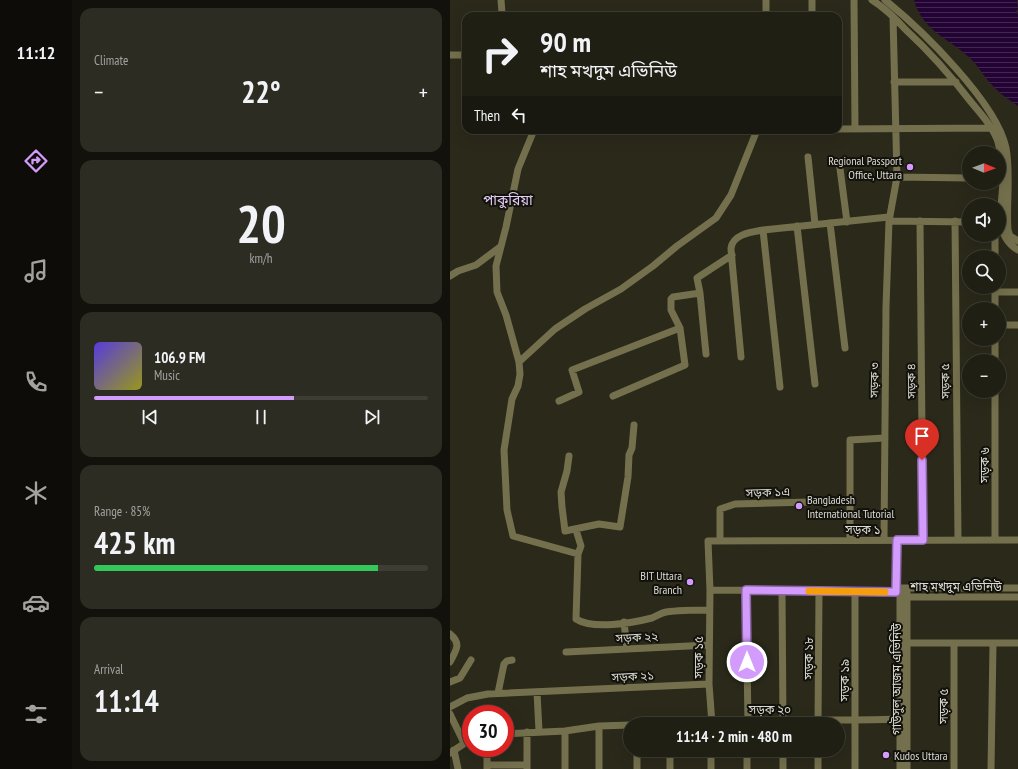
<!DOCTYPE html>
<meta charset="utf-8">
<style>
:root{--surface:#201f14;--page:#2d2c22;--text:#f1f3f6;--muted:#a2a2a0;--line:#3d3d34;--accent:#d39cfc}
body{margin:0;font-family:"PT Sans Narrow","Noto Sans Bengali",sans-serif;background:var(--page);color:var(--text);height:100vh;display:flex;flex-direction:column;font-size:15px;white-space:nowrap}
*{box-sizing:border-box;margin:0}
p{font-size:13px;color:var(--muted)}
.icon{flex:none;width:22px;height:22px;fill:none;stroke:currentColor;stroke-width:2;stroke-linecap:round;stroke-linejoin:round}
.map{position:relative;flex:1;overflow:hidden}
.details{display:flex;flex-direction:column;gap:8px;padding:8px;background:#12110b;width:378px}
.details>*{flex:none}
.banner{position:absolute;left:12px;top:12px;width:380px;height:122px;border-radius:12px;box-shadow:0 4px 16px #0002,0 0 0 1px var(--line);background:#201f14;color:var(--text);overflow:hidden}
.needle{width:26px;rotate:91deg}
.fabs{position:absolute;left:512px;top:146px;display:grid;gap:8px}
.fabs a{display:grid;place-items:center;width:44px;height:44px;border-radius:50%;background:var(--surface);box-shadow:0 4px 16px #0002,0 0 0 1px var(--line);font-size:20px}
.speed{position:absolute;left:12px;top:705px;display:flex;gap:8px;font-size:20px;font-weight:700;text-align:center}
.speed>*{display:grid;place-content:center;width:52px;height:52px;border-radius:50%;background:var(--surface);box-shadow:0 4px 16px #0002,0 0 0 1px var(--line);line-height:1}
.speed .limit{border:6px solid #d22;background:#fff;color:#111}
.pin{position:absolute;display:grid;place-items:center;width:34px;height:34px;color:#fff;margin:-41px -17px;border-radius:50% 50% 50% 0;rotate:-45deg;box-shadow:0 0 4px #0007}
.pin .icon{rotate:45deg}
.me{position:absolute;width:44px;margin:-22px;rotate:0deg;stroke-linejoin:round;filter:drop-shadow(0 0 3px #0008)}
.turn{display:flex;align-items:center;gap:14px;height:84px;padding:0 12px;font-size:18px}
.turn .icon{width:52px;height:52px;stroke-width:2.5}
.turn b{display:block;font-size:28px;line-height:34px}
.then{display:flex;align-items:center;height:38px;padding:0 12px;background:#0003;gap:8px;font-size:15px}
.big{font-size:30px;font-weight:700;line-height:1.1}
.details .card{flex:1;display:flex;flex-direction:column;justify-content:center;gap:6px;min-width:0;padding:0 14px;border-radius:12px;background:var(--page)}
.details .dial{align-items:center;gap:0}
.dial b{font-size:52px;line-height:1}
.song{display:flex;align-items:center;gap:12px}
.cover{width:48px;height:48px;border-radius:6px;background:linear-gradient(135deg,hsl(250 70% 55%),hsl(60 70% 35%))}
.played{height:4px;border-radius:2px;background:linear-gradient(90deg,var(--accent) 60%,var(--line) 60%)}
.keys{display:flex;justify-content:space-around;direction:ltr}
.heat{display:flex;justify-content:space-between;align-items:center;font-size:22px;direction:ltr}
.charge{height:6px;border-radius:3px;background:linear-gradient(90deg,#34c759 85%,var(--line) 0)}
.trip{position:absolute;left:173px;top:717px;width:222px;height:40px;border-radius:20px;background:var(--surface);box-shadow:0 4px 16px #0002,0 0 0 1px var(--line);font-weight:700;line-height:40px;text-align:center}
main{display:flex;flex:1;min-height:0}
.tab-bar{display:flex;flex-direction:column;width:72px;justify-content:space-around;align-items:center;background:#0d0c08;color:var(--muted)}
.tab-bar .icon{width:28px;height:28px}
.tab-bar .selected{color:var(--accent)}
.tab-bar b{font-size:18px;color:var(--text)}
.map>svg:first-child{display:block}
.water{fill:url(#water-rules)}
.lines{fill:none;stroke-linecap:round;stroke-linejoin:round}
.minor{stroke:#74704d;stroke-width:7}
.route-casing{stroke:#8965a4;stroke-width:10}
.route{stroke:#d39cfc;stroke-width:7}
.slow{stroke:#f59e0b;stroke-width:7}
.poi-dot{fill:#d39cfc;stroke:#12110b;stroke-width:1.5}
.labels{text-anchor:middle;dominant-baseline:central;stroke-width:4;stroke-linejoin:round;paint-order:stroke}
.poi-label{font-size:12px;fill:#dcdbd2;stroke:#12110b;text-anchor:end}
.street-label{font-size:12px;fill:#dcdbd2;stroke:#12110b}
.quarter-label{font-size:14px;fill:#e3cdf5;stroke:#12110b}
</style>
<main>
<nav class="tab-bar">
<b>11:12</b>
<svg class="icon selected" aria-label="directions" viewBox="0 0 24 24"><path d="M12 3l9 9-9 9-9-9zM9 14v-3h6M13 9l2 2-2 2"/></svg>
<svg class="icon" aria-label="music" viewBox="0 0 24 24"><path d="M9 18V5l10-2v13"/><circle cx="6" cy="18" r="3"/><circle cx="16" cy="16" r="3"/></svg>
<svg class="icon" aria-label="phone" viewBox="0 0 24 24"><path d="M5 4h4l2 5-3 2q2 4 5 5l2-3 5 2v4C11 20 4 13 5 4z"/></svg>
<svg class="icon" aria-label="climate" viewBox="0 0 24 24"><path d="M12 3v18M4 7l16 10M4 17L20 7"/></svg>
<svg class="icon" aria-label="car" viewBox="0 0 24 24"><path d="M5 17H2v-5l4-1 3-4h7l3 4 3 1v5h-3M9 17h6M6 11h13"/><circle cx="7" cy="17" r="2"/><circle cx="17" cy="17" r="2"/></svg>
<svg class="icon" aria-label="filters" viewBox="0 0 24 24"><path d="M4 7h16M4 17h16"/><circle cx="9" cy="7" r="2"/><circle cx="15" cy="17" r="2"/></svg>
</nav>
<section class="details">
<div class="card"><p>Climate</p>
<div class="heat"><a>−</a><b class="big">22°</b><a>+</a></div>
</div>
<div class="card dial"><b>20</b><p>km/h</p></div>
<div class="card">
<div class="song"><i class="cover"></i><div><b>106.9 FM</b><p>Music</p></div></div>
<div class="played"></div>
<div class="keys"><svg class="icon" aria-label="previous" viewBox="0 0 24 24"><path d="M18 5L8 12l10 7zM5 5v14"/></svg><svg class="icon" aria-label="pause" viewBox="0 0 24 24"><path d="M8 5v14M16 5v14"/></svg><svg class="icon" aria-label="next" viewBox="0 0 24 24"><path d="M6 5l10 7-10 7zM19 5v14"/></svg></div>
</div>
<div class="card"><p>Range · 85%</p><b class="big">425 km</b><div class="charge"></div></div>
<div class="card"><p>Arrival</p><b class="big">11:14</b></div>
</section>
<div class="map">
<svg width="568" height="769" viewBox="0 0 568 769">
<defs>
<pattern id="water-rules" width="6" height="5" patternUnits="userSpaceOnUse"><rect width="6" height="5" fill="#220333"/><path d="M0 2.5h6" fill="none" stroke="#422750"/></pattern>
</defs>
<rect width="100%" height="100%" fill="#2a291a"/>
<path class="water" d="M 464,0 L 567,0 L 568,9 L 566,12 L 568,14 L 568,106 C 561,101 553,96 546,89 C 537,81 531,70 523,61 C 502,39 473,33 464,0 Z"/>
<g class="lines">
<path class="minor" d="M 51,0 L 52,13 L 54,16
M 362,0 L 362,16
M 404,0 L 405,129
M 422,0 C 435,8 446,19 456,30 C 480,52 501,76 521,102 C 531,114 543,127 548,142 C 551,153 553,166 553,178 C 553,203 542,235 568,250
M 435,0 C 471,29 547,103 556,148 C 561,175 556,203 558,230 L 560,236 L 568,241
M 316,16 L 316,0
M 0,55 L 16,55
M 444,82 L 506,82
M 388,129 L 541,128
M 84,130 L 68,169 L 56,227 L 46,266 L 47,292 L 56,315 L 69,362 L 70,374 L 68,386 L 62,399 L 54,450 L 57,510 L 63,536 L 128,554
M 358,157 L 365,224
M 389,161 L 397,222
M 447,177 L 519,178
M 439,221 L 519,222
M 470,221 L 473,540
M 505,221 L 508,540
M 380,223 L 395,348
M 347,226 L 365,384
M 313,230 L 330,387
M 545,235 L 545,257
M 0,276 L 8,271 L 26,265 L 50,247
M 545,292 L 568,292
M 545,309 L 545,287
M 549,325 L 568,325
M 545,339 L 545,361
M 256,354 L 250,293 L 247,278 L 282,255
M 291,357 L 282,261 C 282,257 281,252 281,248 C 283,234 302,232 313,230 L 439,217
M 69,362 L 105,329 L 135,309 L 171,289 L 203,266 L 227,246 L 266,218 L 281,195 L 307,130
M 545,391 L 545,540
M 163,396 L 235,365 L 230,328 L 221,310 L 221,299 L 223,297 L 250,293
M 109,401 L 129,392 L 122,370 L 230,328
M 119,456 L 117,471 L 111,492 L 112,507 L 115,531 L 149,524 L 170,527 L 178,477 L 179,455 L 182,448 L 184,425
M 126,530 L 131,546 L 128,554 L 126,619 C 143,630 182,623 202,618 C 207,616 211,613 216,612 C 230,610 245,610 259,610
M 400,540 L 400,440 L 435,438
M 434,540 L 436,307 L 439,221 L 447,177 L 443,17
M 270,541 L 270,509 L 285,504 L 400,501
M 457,588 L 457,769
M 260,590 L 446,592 L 450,588 L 568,588
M 296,590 L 298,724
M 332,591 L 333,724
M 446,592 L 447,540
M 452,597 L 568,597
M 174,622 L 177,649
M 0,634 C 12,644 6,650 0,662
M 457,643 L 568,643
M 504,644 L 504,769
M 116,652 L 259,645
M 0,682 L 10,678 L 21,660
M 87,692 L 89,731
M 48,693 L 54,664 L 57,661 L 62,660
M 0,707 L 17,698 L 38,694 L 259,684
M 0,714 L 14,743
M 191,724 C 277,717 364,722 450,719
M 262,724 L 259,684 L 260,590 L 258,541 L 568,540
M 368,724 L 369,592
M 55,734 L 115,731 L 149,726 L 180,725
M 37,748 L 37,769
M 4,750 L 8,769
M 187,750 L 187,769
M 220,750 L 220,769
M 0,753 L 21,739
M 37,765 L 77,765
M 77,769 L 77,732
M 115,769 L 115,731
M 149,769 L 149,726
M 261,769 L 261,750
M 297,769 L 297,750
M 333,769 L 333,750
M 368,769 L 368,750
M 405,769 L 405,591
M 450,769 L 450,588
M 541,769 L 543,644"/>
</g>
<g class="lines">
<g class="route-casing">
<path id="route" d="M 297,662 L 296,590 L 446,592 L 447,540 L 473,540 L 472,460"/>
</g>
<use href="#route" class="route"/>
<path class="slow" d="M 359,591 L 435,592"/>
</g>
<g class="poi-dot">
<circle cx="460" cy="167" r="4"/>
<circle cx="349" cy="506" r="4"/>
<circle cx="240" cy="582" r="4"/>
<circle cx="436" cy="755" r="4"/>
</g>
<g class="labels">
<g class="poi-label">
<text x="452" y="160">Regional Passport<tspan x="452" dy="14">Office, Uttara</tspan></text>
<text x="357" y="499" text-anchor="start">Bangladesh<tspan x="357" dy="14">International Tutorial</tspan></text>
<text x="232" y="575">BIT Uttara<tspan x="232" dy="14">Branch</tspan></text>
<text x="444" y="755" text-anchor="start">Kudos Uttara</text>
</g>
<g class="street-label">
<text transform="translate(424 380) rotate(-89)">সড়ক ৩</text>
<text transform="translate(461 381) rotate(-91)">সড়ক ৪</text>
<text transform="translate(495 381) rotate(-91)">সড়ক ৫</text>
<text transform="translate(534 465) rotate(-90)">সড়ক ৬</text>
<text transform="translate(318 492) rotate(-2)">সড়ক ১এ</text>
<text x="413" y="529">সড়ক ১</text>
<text x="506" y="586">শাহ মখদুম এভিনিউ</text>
<text transform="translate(187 637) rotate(-3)">সড়ক ২২</text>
<text transform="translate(248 657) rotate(-90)">সড়ক ১৫</text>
<text transform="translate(358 658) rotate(-90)">সড়ক ১৮</text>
<text transform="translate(183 676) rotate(-3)">সড়ক ২১</text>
<text transform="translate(446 679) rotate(-90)">গাউসুল আজম এভিনিউ</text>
<text transform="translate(394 680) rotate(-90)">সড়ক ১৯</text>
<text transform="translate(493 706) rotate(-90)">সড়ক ৫</text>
<text x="320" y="709">সড়ক ২০</text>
</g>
<g class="quarter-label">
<text x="58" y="200">পাকুরিয়া</text>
</g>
</g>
</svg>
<div class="fabs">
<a><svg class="needle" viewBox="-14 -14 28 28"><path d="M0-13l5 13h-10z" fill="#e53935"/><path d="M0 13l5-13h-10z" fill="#a2a2a0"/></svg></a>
<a><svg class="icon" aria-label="sound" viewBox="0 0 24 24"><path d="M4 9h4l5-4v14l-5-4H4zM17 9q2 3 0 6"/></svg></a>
<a><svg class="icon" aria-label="search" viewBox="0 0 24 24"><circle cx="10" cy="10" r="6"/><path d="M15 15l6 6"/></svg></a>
<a>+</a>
<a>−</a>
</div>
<div class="speed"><div class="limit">30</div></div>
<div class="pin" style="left:472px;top:460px;background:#d93025"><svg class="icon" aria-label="arrive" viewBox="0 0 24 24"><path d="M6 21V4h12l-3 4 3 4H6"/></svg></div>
<svg class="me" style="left:297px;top:662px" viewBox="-20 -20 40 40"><circle r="17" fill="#d39cfc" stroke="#fff" stroke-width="3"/><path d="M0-11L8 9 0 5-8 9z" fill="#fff"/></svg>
<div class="trip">11:14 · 2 min · 480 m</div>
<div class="banner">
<div class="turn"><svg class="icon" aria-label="right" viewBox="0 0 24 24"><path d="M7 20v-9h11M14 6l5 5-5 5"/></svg><div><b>90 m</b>শাহ মখদুম এভিনিউ</div></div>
<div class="then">Then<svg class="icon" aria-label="left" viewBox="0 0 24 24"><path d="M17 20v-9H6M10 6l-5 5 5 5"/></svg></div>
</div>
</div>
</main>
